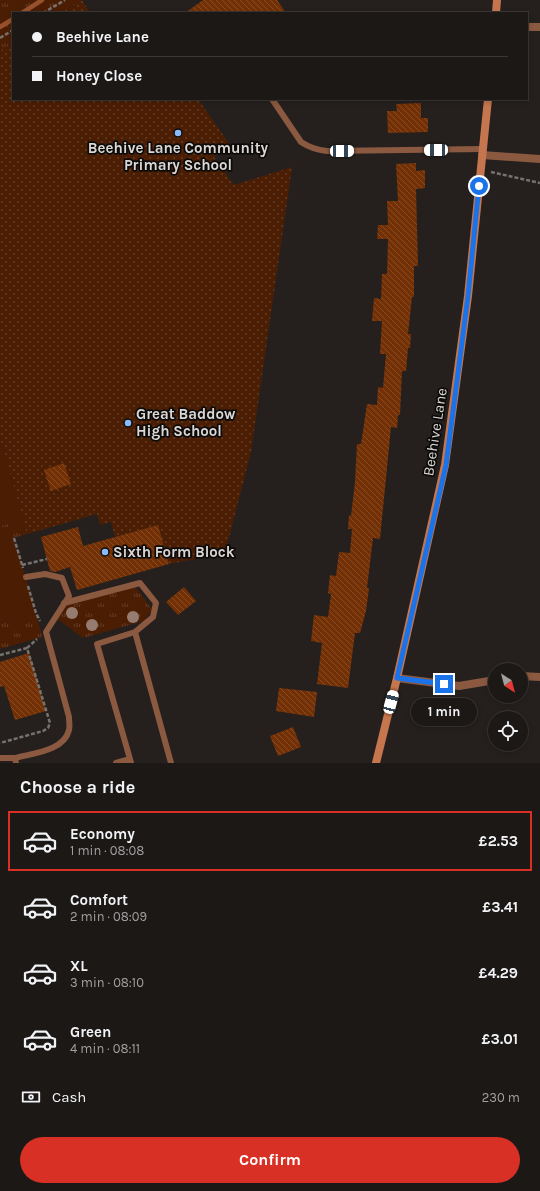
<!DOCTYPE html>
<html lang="en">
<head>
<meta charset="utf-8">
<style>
  body { margin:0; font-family:Karla,sans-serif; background:#292523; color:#f1f3f6; height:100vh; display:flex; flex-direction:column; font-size:15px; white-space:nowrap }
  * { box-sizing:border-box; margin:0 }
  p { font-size:13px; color:#a0a0a1 }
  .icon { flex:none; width:22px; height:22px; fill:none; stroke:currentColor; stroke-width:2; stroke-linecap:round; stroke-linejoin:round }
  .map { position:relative; height:763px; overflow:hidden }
  .side { display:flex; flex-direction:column; background:#1c1816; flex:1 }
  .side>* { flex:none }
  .guide { position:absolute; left:12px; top:12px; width:516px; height:88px; border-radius:0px; box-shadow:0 2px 6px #0003,0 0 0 1px #3a3735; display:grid; align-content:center; height:88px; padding:0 20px; background:#1c1816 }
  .needle { width:26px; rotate:144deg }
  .buttons { position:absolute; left:488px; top:663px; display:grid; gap:8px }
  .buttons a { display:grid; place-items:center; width:40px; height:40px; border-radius:50%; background:#1c1816; box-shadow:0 2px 6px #0003,0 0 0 1px #3a3735; font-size:20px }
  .end { position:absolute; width:18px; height:18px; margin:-9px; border:5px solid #1a73e8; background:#fff; box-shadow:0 0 0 2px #fff }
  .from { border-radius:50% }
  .bubble { position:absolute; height:28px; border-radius:14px; background:#1c1816; box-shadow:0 2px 6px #0003,0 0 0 1px #3a3735; font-size:13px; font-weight:700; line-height:28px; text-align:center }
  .car { position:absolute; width:12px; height:24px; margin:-12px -6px; border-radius:5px; box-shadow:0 0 3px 1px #0007; background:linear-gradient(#fff 24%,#345 0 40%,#fff 0 76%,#345 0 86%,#fff 0) }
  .guide b { display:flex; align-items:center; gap:14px; height:38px; font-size:15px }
  .guide b+b { border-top:1px solid #3a3735 }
  .guide i { width:10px; height:10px; background:#f1f3f6 }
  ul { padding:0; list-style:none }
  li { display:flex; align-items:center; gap:12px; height:60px; margin:0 8px 6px; padding:0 12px; border:2px solid transparent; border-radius:0px }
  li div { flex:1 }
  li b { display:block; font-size:15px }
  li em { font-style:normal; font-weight:700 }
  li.selected { border-color:#d93025 }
  li>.icon { width:36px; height:36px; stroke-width:1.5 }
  h2 { padding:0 20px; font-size:18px; line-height:48px }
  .pay { display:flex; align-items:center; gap:10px; height:44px; padding:0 20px; font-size:15px }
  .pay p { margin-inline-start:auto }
  .action { display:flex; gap:8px; margin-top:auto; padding:8px 20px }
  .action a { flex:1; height:46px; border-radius:24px; background:#d93025; color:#fff; font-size:16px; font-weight:700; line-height:46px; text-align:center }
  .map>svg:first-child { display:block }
  .grass { fill:url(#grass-tufts) }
  .park { fill:url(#park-dots) }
  .garden { fill:#4b1e04 }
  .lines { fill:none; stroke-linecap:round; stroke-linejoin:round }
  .stream { stroke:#96502b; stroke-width:4.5 }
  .building { fill:url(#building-back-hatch) }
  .path { stroke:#767270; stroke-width:2.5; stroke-dasharray:4 2; stroke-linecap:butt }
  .service { stroke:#8a5940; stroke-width:6 }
  .minor { stroke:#8a5940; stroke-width:8 }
  .secondary { stroke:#c5764e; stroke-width:8 }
  .tree { fill:#967c70 }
  .route { stroke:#1a73e8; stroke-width:5 }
  .poi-dot { fill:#8bbafc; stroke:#0d0b0a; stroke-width:1.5 }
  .labels { text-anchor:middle; stroke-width:3.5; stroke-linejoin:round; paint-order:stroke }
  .poi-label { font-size:15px; font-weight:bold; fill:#dad7d5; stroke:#0d0b0a; text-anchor:start }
  .street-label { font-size:15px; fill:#dad7d5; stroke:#0d0b0a }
</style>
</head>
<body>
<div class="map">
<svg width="540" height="763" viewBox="0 0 540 763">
  <defs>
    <pattern id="grass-tufts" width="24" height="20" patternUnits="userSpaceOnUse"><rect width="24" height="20" fill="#4b1e04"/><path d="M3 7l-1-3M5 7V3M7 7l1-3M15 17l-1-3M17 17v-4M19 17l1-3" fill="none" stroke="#643e28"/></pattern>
    <pattern id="park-dots" width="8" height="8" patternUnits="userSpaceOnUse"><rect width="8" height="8" fill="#4b1e04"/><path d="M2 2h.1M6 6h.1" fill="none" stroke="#643e28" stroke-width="1.8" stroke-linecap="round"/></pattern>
    <pattern id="building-back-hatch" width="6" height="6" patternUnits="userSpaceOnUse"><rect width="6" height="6" fill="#733004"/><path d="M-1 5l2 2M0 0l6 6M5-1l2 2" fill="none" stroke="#864d28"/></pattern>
  </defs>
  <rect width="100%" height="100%" fill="#25201e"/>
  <!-- grass -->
  <path class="grass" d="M0,0H82L61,13H13V43L0,51Z
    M23,519L27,534L0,542V526Z
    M134,585L152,609L144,621L83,638L55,617L64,603Z
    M36,613L42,637L0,649V623Z"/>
  <!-- park -->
  <path class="park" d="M82,0L90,13H61Z
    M13,43V99H198L230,145L214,157L234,185L292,167L251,452L225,553L169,564L158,525L115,537L111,522L100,525L97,514L27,534L0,438V51Z"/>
  <!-- garden -->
  <path class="garden" d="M0,438L23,519L0,526Z
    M14,538L36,613L0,623V542Z"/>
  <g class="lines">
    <!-- stream -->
    <path class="stream" d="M22,13L42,0
      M0,27L13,19"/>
  </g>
  <!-- building -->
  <path class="building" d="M203,0H277L286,13H185Z
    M421,103V118H428V132L388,133L387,111H397L396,104Z
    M416,163V171L425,170V188L416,189L418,266H414V297H412L408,334H411L410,348H408L406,371H402L400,415H398L397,428L391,427L380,539L373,538L367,588H369L366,611L360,633H355L348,688L317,684L322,643L311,641L314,615L328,617L331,594L328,593L330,575L336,576L339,552L350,553L352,529H348L349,515L351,516L355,482L357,444H361L367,404L377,405L378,387L383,388L386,354H380L382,321H372L374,298L381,299L382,274H387L388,239H377L378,225H388L387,201H398L396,164Z
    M64,463L71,484L51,491L44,470Z
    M158,525L169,564L77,590L70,567L55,572L50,571L41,537L78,527L83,546Z
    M184,587L196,601L178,615L166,602Z
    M29,653L46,711L15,720L4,686L0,687V662Z
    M279,688L317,692L314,717L276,711Z
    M293,727L301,747L278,756L270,736Z"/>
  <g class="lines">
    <!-- path -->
    <path class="path" d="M43,13L65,0
      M0,38L13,30
      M491,172L540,183
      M14,538L23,568
      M22,565L47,559
      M28,586L36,613L40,621
      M27,648L37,639
      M0,655L27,648L50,723L48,728L43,731L0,743"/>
    <!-- service -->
    <path class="service" d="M272,99L301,142C310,148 317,150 327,151L483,149
      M64,603L140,583L156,603L153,617L135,632
      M0,758H15
      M130,759L97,644L135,632L171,763
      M16,763L15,758C33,753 64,751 69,730C70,726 69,721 69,717L46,632L69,596L62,578L45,574L26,577
      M116,763L130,759L131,763"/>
    <!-- minor -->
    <path class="minor" d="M527,27H540
      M482,155L540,159
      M521,676L540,677
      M397,678L459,686L495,680"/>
    <!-- secondary -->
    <path class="secondary" d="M496,13L497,0
      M376,763L397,678L445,465L468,296L488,99"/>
  </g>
  <!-- trees -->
  <g class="tree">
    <circle cx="72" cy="613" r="6"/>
    <circle cx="133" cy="617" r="6"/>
    <circle cx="92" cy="625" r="6"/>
  </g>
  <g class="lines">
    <!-- route -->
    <path class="route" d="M444,684L397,678L446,465L468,296L479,186"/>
  </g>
  <!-- markers -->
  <g class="poi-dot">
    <circle cx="178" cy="133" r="4"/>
    <circle cx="128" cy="423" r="4"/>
    <circle cx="105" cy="552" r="4"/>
  </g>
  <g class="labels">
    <!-- poi labels -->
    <g class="poi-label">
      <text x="178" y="153" text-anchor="middle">Beehive Lane Community<tspan x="178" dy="17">Primary School</tspan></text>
      <text x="136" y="419">Great Baddow<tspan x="136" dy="17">High School</tspan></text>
      <text x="113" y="557">Sixth Form Block</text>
    </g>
    <!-- street labels -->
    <g class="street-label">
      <text transform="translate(435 432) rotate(-81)" y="5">Beehive Lane</text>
    </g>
  </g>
</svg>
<div class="buttons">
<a><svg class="needle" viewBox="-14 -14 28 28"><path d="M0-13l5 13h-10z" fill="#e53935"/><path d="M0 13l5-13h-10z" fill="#a0a0a1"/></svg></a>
<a><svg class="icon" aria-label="locate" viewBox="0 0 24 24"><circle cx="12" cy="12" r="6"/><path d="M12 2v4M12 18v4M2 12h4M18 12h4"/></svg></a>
</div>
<i class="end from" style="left:479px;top:186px"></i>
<i class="end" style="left:444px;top:684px"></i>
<div class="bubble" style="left:411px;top:698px;width:66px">1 min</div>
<i class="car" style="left:436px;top:150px;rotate:269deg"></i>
<i class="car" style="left:342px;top:151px;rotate:89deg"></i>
<i class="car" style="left:391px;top:702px;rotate:15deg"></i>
<div class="guide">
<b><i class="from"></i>Beehive Lane</b>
<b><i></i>Honey Close</b>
</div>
</div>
<section class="side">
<h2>Choose a ride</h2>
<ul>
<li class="selected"><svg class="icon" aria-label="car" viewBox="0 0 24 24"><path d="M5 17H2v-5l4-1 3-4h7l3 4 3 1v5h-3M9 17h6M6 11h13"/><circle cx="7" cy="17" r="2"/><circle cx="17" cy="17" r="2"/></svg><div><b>Economy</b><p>1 min · 08:08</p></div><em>£2.53</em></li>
<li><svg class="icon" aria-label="car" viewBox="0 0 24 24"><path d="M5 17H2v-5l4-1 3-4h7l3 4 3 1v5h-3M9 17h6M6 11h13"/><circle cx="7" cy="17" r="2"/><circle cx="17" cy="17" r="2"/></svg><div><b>Comfort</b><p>2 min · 08:09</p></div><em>£3.41</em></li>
<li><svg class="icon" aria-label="car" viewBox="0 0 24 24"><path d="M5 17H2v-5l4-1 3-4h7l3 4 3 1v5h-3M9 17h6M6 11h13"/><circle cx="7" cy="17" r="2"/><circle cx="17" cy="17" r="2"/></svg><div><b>XL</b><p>3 min · 08:10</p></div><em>£4.29</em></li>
<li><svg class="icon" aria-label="car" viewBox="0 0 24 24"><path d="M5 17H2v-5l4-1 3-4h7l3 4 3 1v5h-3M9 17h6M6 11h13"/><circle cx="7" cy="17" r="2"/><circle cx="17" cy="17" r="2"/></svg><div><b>Green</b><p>4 min · 08:11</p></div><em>£3.01</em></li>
</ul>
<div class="pay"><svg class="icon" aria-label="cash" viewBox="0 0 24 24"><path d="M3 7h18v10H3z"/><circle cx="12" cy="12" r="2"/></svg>Cash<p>230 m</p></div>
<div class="action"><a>Confirm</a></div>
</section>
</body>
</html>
